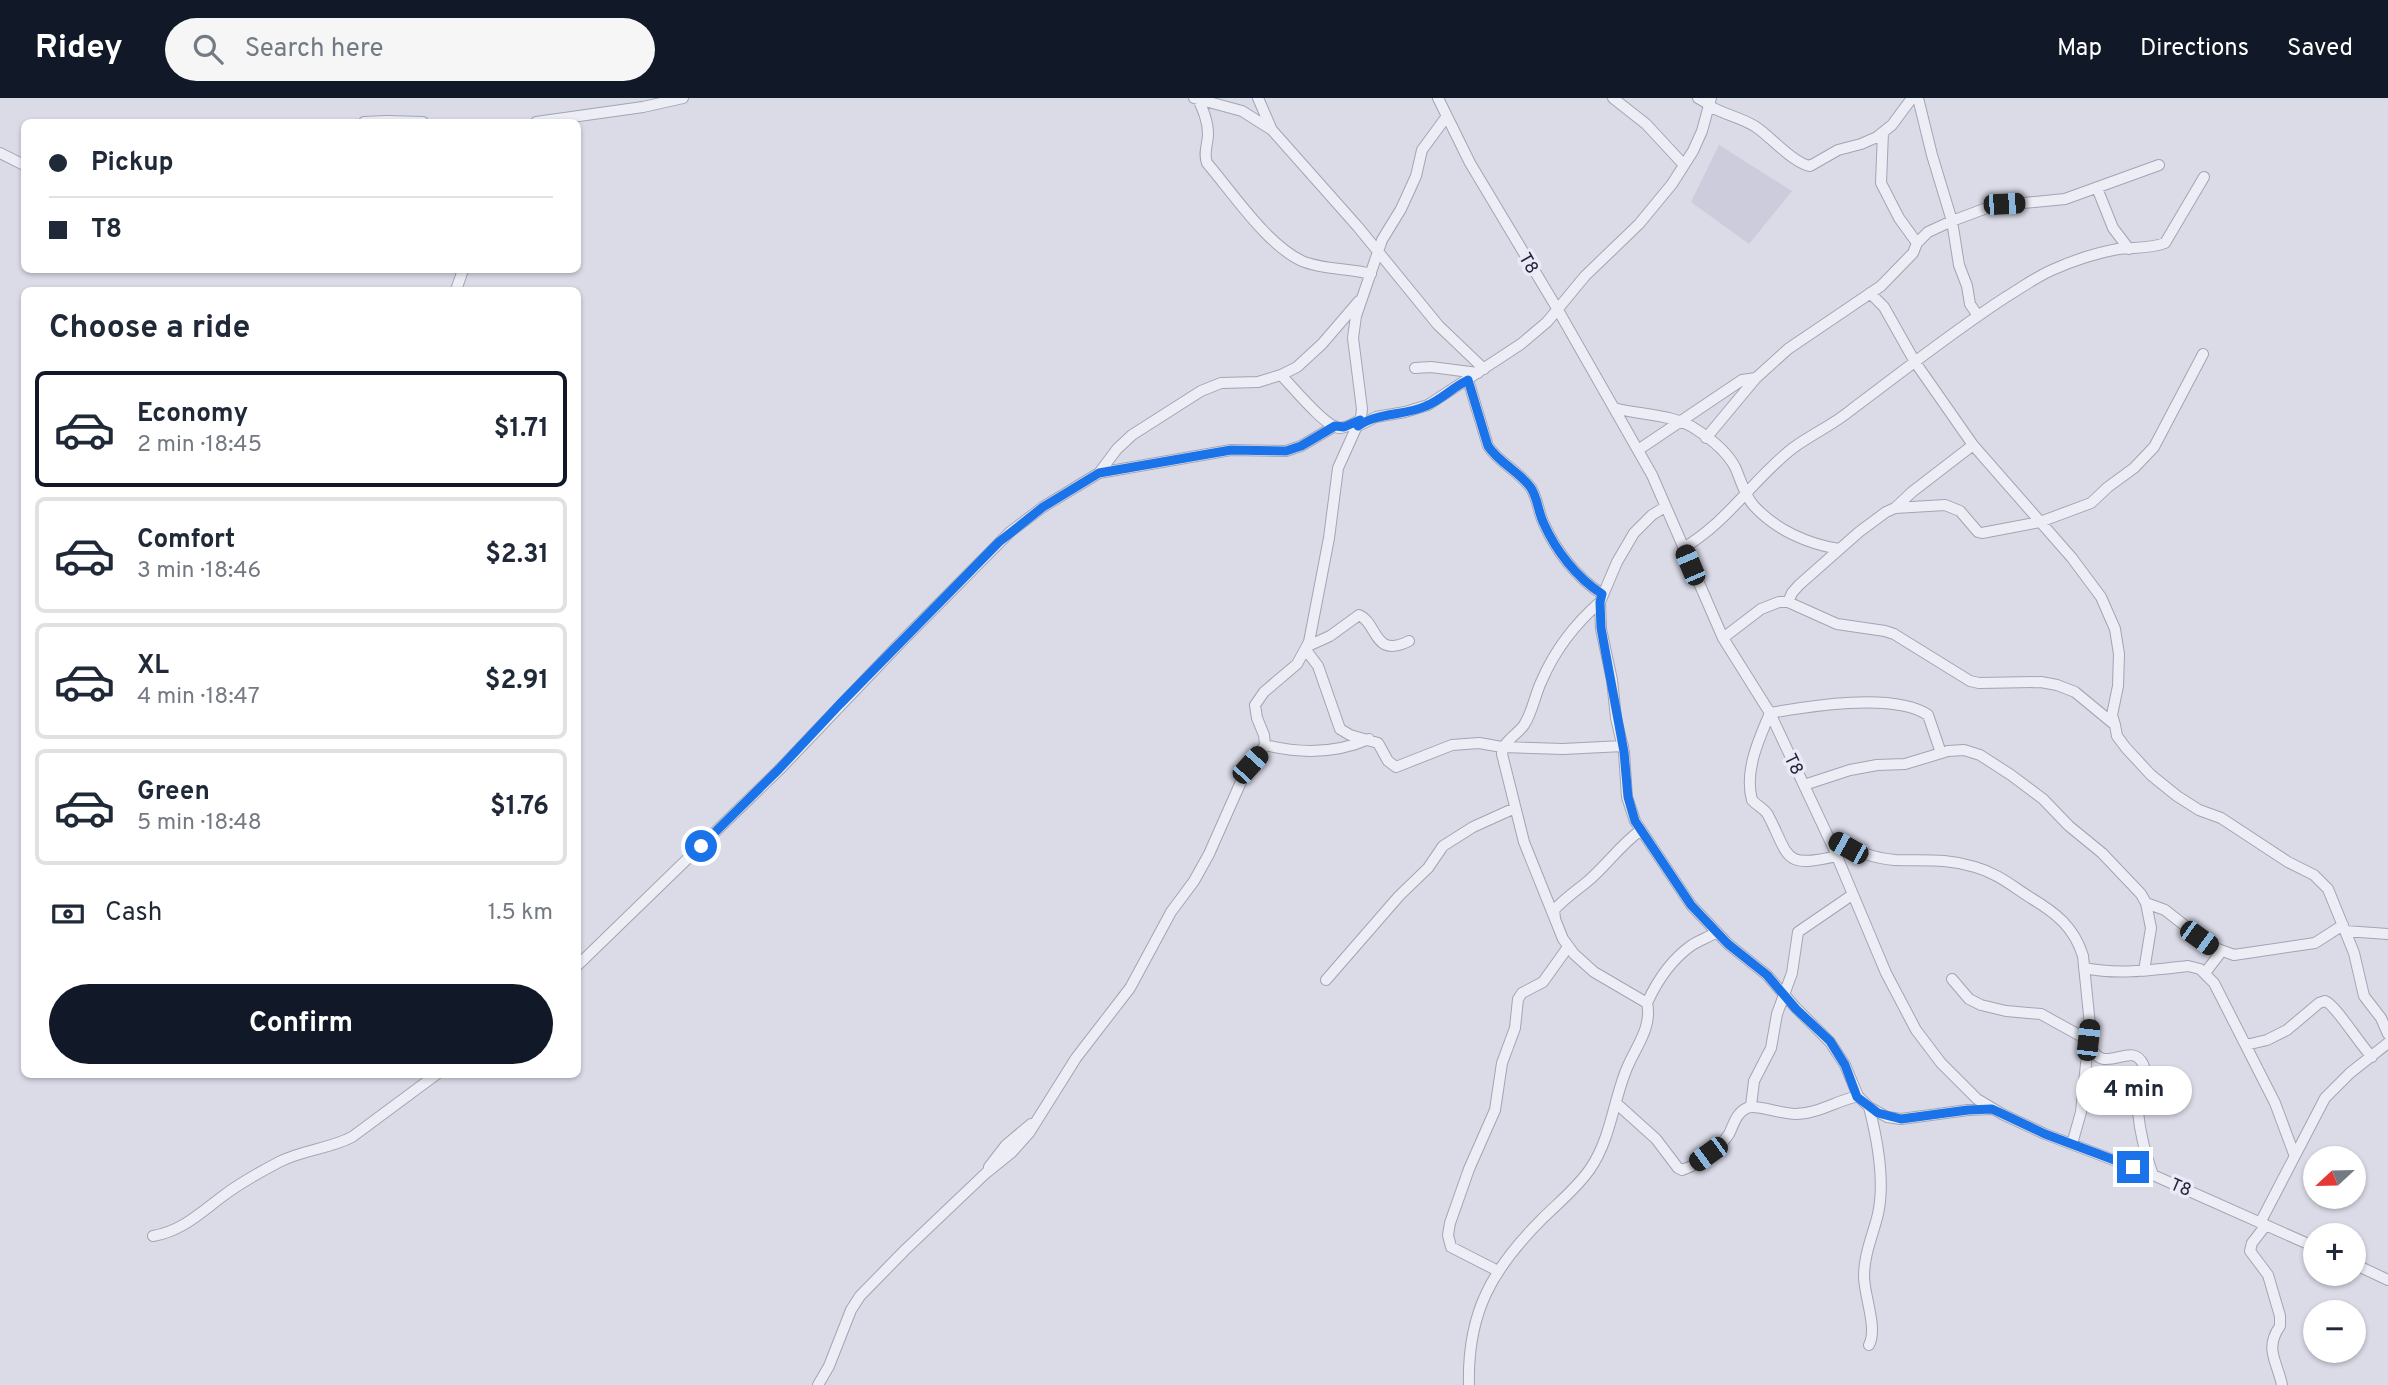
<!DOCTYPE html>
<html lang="en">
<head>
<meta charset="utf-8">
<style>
  body { margin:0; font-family:Overpass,sans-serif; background:#f6f6f7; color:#1f2937; height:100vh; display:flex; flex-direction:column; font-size:26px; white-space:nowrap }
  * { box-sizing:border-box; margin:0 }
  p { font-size:23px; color:#747a83 }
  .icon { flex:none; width:38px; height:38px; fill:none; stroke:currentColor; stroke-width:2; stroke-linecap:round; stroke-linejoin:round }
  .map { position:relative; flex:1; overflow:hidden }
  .side { position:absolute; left:21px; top:189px; width:560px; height:791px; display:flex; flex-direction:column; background:#fff; border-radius:10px; box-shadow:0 2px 5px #0004 }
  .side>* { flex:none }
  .guide { position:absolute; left:21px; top:21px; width:560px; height:154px; border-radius:10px; box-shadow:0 2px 5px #0004; display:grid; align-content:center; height:154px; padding:0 28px; background:#fff }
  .needle { width:46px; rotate:248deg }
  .tools { position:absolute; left:2303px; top:1048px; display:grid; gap:14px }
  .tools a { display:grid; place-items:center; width:63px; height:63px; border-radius:50%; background:#fff; box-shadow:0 2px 5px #0004; font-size:35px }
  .end { position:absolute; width:32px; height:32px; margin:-16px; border:9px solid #1a73e8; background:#fff; box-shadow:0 0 0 4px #fff }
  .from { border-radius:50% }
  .bubble { position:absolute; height:49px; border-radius:24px; background:#fff; box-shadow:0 2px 5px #0004; font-size:23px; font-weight:700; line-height:49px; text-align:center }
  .car { position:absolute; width:21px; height:42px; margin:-21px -10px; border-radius:9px; box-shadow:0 0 5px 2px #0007; background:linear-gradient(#222 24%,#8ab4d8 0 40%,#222 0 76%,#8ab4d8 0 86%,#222 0) }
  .guide b { display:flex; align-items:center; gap:24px; height:66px; font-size:26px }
  .guide b+b { border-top:2px solid #e0e1e3 }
  .guide i { width:18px; height:18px; background:#1f2937 }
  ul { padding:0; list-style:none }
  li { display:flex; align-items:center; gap:21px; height:116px; margin:0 14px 10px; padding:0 14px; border:4px solid #e0e1e3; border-radius:10px }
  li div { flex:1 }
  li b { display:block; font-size:26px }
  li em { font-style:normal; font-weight:700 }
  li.selected { border-color:#111827 }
  li>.icon { width:63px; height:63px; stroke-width:1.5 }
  h2 { padding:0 28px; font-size:32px; line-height:84px }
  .pay { display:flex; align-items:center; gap:18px; height:77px; padding:0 28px; font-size:26px }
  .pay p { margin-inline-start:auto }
  .button { display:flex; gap:14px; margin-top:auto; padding:14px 28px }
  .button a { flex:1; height:80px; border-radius:42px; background:#111827; color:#fff; font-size:28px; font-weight:700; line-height:80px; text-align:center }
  header { display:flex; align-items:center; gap:42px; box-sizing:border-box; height:98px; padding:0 35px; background:#111827; color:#fff }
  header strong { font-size:33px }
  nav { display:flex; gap:38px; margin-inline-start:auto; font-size:24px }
  .search { width:490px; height:63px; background:#f6f6f7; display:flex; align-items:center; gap:18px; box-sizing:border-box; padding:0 24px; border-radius:38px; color:#747a83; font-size:26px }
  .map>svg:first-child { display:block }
  .built { fill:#ccccdc }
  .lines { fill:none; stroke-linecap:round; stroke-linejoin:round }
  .minor-casing { stroke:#a3a4b4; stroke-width:12 }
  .minor { stroke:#ededf5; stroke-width:10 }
  .route { stroke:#1a73e8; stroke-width:9 }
  .labels { text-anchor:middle; stroke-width:7; stroke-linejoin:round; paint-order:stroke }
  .street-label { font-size:18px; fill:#23233e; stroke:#e9eaf5 }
</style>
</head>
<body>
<header>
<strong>Ridey</strong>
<div class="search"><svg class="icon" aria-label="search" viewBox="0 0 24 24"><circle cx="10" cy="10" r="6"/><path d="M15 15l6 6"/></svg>Search here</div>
<nav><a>Map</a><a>Directions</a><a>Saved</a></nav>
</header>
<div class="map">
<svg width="2388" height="1287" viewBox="0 0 2388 1287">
  <rect width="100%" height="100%" fill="#dadbe7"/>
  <!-- built -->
  <path class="built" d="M1719,47L1792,93L1749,146L1691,104Z"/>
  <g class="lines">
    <!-- minor casing -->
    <g class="minor-casing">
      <path id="minor" d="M1194,0L1242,13L1272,32L1358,129L1438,227L1484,271
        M1258,0L1271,30
        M1438,0L1470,65L1558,212L1652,377L1723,540L1770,615L1833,749L1886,875L1916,932L1941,965L1977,1001L2002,1016L2045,1036L2153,1077L2315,1149
        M1613,0L1646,26L1684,67
        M1698,0L1710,7
        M1918,0L1932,57L1952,123L1959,167L1967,188L1970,206L1978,218
        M1198,1C1203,12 1208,23 1208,36C1208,46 1203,55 1207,65C1232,94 1267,147 1302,163C1323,172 1349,170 1371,176
        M1710,8C1724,17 1741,19 1756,29C1771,39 1793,65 1810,68L1838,52L1861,46L1877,39L1892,27L1912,0
        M364,24L386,23L423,24
        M536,24L643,9L683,0
        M1883,34L1881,85L1899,120L1917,145
        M0,55L24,67
        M2097,90L2113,130L2129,151
        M456,192L463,172
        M1870,195L1884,209L1915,264L1973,347L2072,460L2101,499L2115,531L2119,556L2118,588L2112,617L2115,627
        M1415,270L1431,269L1478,275
        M1281,277C1293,289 1324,328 1339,330C1347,330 1354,325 1360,322
        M1468,282L1488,348C1499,365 1519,373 1531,390C1538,401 1538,414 1544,426C1556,453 1577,480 1602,496
        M1614,310C1640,317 1675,316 1697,332C1711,341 1727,354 1735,369C1741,382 1744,397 1754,408C1776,432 1808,446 1839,451
        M1358,328L1376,319L1405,314L1428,307L1521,246L1547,224L1585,178L1639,126L1672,86L1693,53L1702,33L1711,0
        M1706,340L1756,280L1788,251L1881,188L1913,155L1917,145L1928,134L1952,123L1992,108L2065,101L2159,67
        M1638,352L1742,282L1756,280
        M1099,375L1231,352L1286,353L1301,348L1335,328
        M1665,409L1652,417L1634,435L1617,464L1600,504L1601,531L1612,582L1616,620L1624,654L1627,699L1635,723L1691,807L1728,846L1767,877L1796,910L1830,944L1845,967L1858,998L1869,1009L1887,1019L1901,1021L1968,1012L1992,1011
        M1895,410L1912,394L1973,347
        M1683,450C1727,425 1754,380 1793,350C1812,336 1833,327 1851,312C1902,274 1952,234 2006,199C2021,190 2036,179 2052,172C2072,163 2096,155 2118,151C2134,149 2149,151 2165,145L2204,79
        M1788,504L1792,495L1799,487L1859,434L1886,414L1895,410L1945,407L1960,413L1978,434L1982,435L2040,424L2091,405L2108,389L2134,370L2154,349L2203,256
        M1723,540L1761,511L1779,504H1788L1837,526L1885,533L1894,536L1970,583L1979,585L2041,584L2057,587L2075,594L2115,627L2117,638L2126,650L2151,677L2177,698L2199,712L2221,720L2288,764L2314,777L2328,791L2354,855L2364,898L2381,920L2388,936
        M1308,548L1330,538L1359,517C1378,525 1373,561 1409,543
        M1306,552L1318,568L1340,631L1350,637L1378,645L1388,663L1396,669L1452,647L1479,645L1502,649L1563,651L1623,648
        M1265,647C1301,656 1335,656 1369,641
        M1804,687L1850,672L1877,667L1905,666L1948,653L1964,652L1980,657L2011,677L2043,701L2069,728L2102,755L2141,796L2146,805L2151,830L2144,873
        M1829,740C1849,751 1871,760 1895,762C1924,763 1945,760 1975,769C1997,775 2012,788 2031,800C2056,815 2074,829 2083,858L2090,927L2081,1014L2072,1046
        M1837,758C1782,771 1790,759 1768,717C1764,710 1757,708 1752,702C1744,673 1759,641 1770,615C1809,608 1894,594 1928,617L1941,655
        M2146,805L2165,812L2212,849L2234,857L2315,845L2343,827
        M1555,820L1554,812C1565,800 1576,793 1588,783C1607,767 1620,747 1641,732
        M2345,833L2388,836
        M578,867L779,672L903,542L1010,434L1043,409L1099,375L1117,351L1132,337L1201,293L1221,285L1258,284L1281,277L1297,269L1322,246L1359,203
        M2084,870C2119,877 2153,872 2188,868L2200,871L2214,885L2275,1005L2294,1056
        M2205,875L2221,854
        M1952,881L1969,901L1981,907L2006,913L2041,916L2088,942C2101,984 2130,940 2143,966C2150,980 2137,998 2138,1014C2140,1035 2146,1058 2153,1077
        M1326,882L1399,798L1428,770L1443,748L1473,729L1515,710
        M1647,905C1657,883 1672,861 1692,847C1700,842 1709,839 1717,834
        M2246,947L2267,942L2287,932L2319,905L2325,903C2335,906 2360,947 2372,959
        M1616,1005L1656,1041L1678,1070L1682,1072C1698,1067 1720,1050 1729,1036C1734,1026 1736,1015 1747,1010C1755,1006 1782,1016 1795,1016C1817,1016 1836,1003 1858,998
        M1751,1008L1754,983L1771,950L1777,916L1792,875L1798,834L1852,797
        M1869,1009C1877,1040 1885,1084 1878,1116C1873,1137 1864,1156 1864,1178C1864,1198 1878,1230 1869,1247
        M989,1069L1006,1047L1031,1026
        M2260,1125L2325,1000L2350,975L2388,945
        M2266,1127L2252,1145L2250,1153L2268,1177L2280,1218V1228C2264,1251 2277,1263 2282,1287
        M153,1138C182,1133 200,1115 223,1098C240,1085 260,1074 279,1064C302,1052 329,1051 352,1039L437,976
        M2354,1166L2388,1182
        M1498,1173L1451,1149L1448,1137L1450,1125L1469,1071L1495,1012L1502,965L1515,930L1518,901L1522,895L1543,884L1568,849
        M818,1287L829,1268L851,1212L860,1198L905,1152L986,1075L1012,1054L1029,1035L1076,960L1130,890L1171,814L1194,783L1209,756L1244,677L1265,647L1264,637L1257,620L1255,607L1264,594L1297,566L1309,544L1329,440L1338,370L1361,319L1362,311L1353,240L1356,218L1382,142L1401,111L1416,78L1422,52L1447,18
        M1469,1287C1467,1215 1492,1171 1542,1121C1558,1105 1577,1090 1590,1071C1610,1042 1613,1006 1625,975C1633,952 1653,931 1647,905L1594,874L1574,856L1563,841L1524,744L1502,656C1503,643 1517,637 1524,627C1533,613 1535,596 1542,582C1555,552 1575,526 1600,504"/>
    </g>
    <!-- minor -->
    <use href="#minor" class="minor"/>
  </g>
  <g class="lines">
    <!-- route -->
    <path class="route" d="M701,748L779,671L840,606L999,444L1043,409L1099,375L1231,352L1286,353L1301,348L1335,328L1344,329L1360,322L1358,328C1378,314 1404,318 1426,308C1441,302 1453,289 1468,282L1488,348C1499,365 1519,373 1531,390C1538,401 1538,414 1544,426C1556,453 1577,480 1602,496L1600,504L1601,530L1624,654L1628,699L1635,723L1691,807L1728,846L1767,877L1796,911L1830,943L1845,967L1857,999L1878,1015L1901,1021L1968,1012L1992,1011L2045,1036L2133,1069"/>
  </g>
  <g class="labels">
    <!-- street labels -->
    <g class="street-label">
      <text transform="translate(1529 165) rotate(60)" y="6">T8</text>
      <text transform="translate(1794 666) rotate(64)" y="6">T8</text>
      <text transform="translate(2181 1089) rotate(23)" y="6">T8</text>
    </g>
  </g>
</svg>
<div class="tools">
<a><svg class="needle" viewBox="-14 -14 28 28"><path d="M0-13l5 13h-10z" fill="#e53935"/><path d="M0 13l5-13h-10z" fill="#747a83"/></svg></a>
<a>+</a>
<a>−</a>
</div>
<i class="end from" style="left:701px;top:748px"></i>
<i class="end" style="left:2133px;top:1069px"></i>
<div class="bubble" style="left:2076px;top:968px;width:116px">4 min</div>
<i class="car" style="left:2004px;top:106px;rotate:87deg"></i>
<i class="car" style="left:1690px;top:467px;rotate:337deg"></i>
<i class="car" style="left:1250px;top:667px;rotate:42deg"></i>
<i class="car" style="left:1848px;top:750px;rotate:299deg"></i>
<i class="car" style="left:2199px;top:840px;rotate:126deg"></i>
<i class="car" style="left:2088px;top:942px;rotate:6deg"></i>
<i class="car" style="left:1708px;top:1056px;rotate:234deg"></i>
<div class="guide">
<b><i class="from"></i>Pickup</b>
<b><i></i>T8</b>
</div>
<section class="side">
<h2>Choose a ride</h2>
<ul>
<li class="selected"><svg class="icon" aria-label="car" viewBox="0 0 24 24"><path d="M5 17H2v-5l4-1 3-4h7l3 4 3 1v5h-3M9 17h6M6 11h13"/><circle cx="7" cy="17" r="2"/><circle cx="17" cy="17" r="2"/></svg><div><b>Economy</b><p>2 min · 18:45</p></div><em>$1.71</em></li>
<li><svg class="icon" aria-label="car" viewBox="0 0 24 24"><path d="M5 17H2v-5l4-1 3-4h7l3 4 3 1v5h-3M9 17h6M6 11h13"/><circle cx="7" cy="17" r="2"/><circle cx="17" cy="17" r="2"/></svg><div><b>Comfort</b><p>3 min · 18:46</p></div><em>$2.31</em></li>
<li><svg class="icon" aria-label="car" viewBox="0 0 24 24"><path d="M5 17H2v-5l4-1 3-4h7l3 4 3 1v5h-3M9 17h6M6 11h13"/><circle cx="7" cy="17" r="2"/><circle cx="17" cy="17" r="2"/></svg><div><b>XL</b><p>4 min · 18:47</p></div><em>$2.91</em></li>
<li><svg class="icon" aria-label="car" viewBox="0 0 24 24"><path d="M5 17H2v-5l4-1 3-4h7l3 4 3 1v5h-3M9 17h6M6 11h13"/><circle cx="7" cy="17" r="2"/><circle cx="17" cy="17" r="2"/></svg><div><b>Green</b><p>5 min · 18:48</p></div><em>$1.76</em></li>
</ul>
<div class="pay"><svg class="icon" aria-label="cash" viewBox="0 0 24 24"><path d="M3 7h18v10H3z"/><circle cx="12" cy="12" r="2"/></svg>Cash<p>1.5 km</p></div>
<div class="button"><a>Confirm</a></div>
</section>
</div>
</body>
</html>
